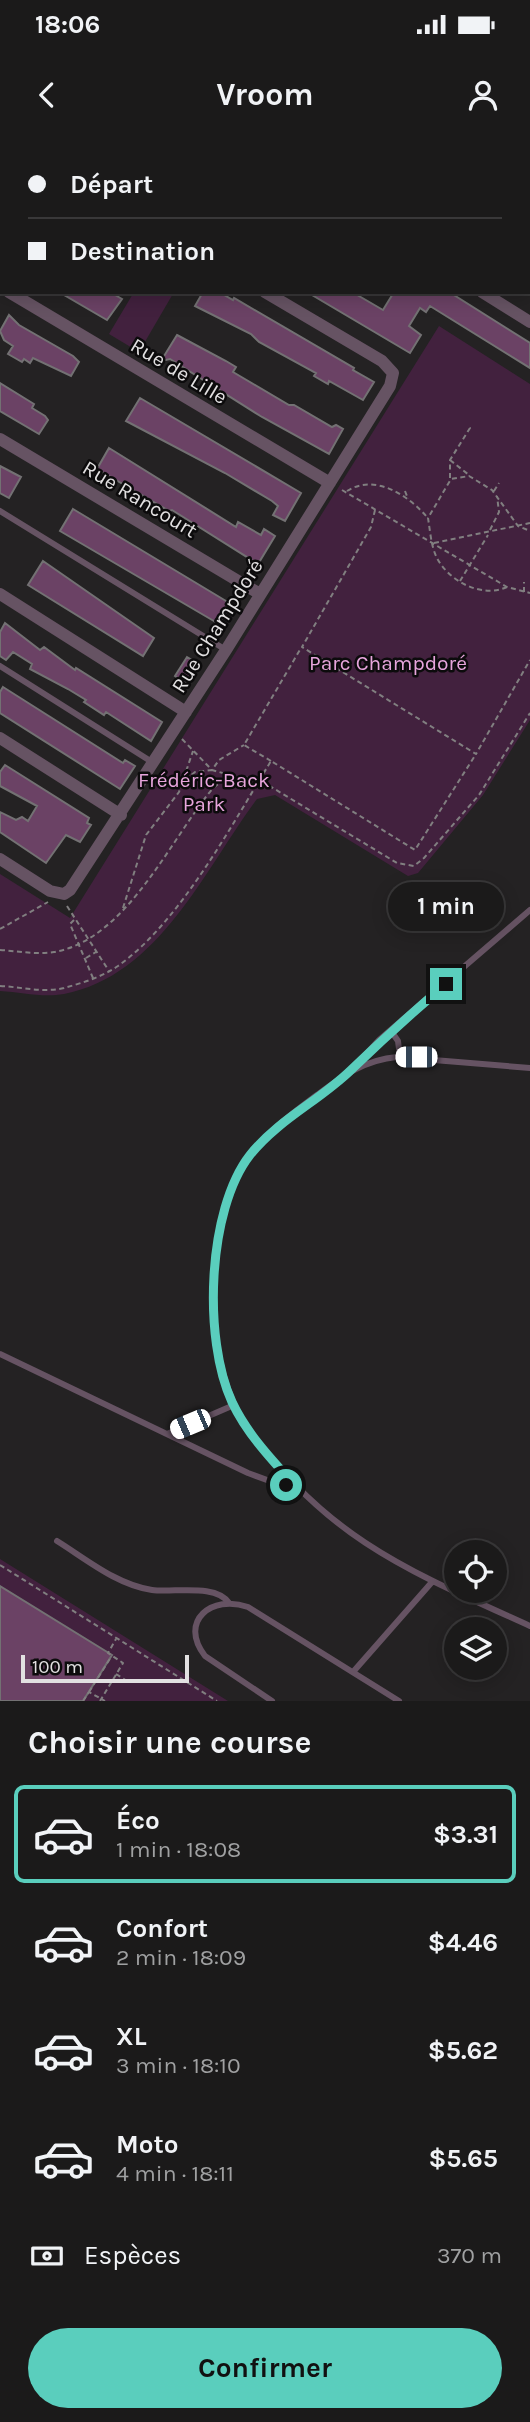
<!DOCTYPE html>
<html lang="fr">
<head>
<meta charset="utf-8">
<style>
  body { margin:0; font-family:Karla,sans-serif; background:#282727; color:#f1f3f6; height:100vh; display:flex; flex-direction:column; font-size:26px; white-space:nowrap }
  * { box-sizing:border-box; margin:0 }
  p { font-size:23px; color:#a0a1a2 }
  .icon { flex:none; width:38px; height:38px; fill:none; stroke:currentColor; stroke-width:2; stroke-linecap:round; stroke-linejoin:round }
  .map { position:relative; height:1561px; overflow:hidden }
  .sheet { display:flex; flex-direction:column; background:#1b1a1a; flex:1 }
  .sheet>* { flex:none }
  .banner { position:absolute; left:0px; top:0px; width:530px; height:154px; box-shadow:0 4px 18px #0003,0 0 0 2px #393839; display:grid; align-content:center; height:154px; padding:0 28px; background:#1b1a1a }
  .tools { position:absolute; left:444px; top:1400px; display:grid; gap:14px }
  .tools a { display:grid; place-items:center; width:63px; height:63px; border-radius:50%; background:#1b1a1a; box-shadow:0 4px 18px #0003,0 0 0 2px #393839; font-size:35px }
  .scale { position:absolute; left:21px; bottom:18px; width:168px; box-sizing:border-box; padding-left:7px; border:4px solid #e2e0e1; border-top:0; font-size:19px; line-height:24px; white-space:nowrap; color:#e2e0e1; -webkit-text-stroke:5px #0c0b0c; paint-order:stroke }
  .end { position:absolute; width:32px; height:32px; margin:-16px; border:9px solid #5acebd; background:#111; box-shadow:0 0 0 4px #111 }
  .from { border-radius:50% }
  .bubble { position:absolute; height:49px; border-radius:24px; background:#1b1a1a; box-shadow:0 4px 18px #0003,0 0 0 2px #393839; font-size:23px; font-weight:700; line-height:49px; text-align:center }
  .car { position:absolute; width:21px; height:42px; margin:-21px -10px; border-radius:9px; box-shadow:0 0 5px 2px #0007; background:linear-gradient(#fff 24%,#345 0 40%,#fff 0 76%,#345 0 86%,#fff 0) }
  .banner b { display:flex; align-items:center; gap:24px; height:66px; font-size:26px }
  .banner b+b { border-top:2px solid #393839 }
  .banner i { width:18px; height:18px; background:#f1f3f6 }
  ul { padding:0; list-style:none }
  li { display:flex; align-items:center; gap:21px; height:98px; margin:0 14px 10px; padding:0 14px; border:4px solid transparent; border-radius:10px }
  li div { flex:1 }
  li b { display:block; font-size:26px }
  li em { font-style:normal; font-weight:700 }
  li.on { border-color:#5acebd }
  li>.icon { width:63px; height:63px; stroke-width:1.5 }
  h2 { padding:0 28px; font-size:32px; line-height:84px }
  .pay { display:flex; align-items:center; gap:18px; height:77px; padding:0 28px; font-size:26px }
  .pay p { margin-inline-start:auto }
  .button { display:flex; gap:14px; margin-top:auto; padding:14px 28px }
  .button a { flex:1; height:80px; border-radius:42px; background:#5acebd; color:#111; font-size:28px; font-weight:700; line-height:80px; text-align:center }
  .status { display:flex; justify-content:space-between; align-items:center; height:49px; padding:0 35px; background:#1b1a1a; direction:ltr }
  .status svg { height:19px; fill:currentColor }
  header { display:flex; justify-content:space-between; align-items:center; height:91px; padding:0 28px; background:#1b1a1a; font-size:32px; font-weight:700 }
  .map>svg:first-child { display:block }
  .green { fill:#42213e }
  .building { fill:#6b4265; stroke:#737173; stroke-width:2 }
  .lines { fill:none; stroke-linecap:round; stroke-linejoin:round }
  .path { stroke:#817f80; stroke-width:2; stroke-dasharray:5 3.5; stroke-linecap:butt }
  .lane { stroke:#665363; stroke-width:6 }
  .street { stroke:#665363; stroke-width:12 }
  .route { stroke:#5acebd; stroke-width:9 }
  .labels { text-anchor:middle; stroke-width:5; stroke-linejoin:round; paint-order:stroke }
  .street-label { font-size:21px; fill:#e2e0e1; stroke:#0c0b0c }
  .park-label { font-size:21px; fill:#e7a5dc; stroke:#0c0b0c }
</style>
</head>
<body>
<div class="status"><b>18:06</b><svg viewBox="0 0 49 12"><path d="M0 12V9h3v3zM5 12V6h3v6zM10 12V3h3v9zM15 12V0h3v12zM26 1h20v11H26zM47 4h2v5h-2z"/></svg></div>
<header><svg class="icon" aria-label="back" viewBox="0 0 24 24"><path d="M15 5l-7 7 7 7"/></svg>Vroom<svg class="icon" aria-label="person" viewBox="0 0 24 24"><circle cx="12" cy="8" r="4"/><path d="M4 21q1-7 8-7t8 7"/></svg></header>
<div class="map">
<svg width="530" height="1561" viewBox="0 0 530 1561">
  <rect width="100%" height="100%" fill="#242223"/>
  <!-- green -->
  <path class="green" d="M134,152H174L139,212L109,194Z
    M439,186L530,244V580L483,655L418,733L408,736L275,655L257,659C205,729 159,836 64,854C42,858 22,852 0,851V734L70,778Z
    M0,1419L228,1561H0Z"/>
  <!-- building -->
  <path class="building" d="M59,152H110L122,159L107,180Z
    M203,152H219L233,160L234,158L354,228L353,230L374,242L363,260L329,241L328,244L314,236L316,233L259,202L251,194L195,166Z
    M307,152H352L383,170L394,152H449L530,203V228L430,166L426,172L420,168L409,186L421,195L410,213Z
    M9,175L19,185L73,216L79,222L71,236L33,218L30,223L24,219L22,222L8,214L13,206L4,200L0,191Z
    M177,195L226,221L236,227L233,232L289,265H294L332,287L336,285L343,289L329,314L262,277L170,219L161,221Z
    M0,243L34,264L32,268L45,276L48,280L39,294L0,271Z
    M140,258L301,353L285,381L273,375L278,366L272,361L225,333L126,281Z
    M109,308L236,387L238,382L261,395L264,389L275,396L258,424L172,370L169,371L97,329Z
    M0,326L21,337L9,358L0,353Z
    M73,369L231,464L219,484L60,391Z
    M43,421L154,498L143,516L28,445Z
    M5,483L40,510L44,507L75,530L76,528L162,582L151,601L106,572L104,575L84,562L86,560L68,549L30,529L32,524L13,512L6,520L0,516V492Z
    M187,517L199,524L185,543L175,536Z
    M3,547L123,623L125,620L135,626L120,649L0,573V552Z
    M5,625L89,678L87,683L91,685L80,702L66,695L46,723L0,692V672L16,680L22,677L28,681L37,666L0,646V632Z
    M0,1446L112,1515L83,1561H0Z"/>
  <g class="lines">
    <!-- path -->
    <path class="path" d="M450,320L469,335
      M450,338V320L470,288L468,286
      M342,350L507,447L530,453
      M347,351C375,333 409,356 427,377
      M405,351L408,359
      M494,351L499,343
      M375,370L371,387L302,507L476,614L530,520
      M490,390L499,372L497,356
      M434,403L530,383
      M460,441L488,395
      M507,447C481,459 447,440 436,416C431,405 430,390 428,378L451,339L469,336L492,350L518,386L530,391
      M524,452V442
      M182,599L212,630L233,636
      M271,621L244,605L301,508
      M185,640L195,632L212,630L219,620L244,605
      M67,766L109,831
      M123,768L146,695L179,652L193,611
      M74,780L70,784L93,838
      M0,789L48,762
      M0,810C18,811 36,815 54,812C126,800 170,700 213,648C232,632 246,635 268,645L397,723L414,726L424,718L479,655L530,573
      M86,818L96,812
      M0,846C22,847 42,853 64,848C82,843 102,837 118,826C180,782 231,686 271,621L415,710L476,614
      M0,1425L217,1561
      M116,1534L127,1541
      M89,1552L111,1517
      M83,1561L89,1552L105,1561
      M100,1561L123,1523L108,1513L116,1499"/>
    <!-- lane -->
    <path class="lane" d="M0,371L226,510
      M0,526L152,622
      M391,891L398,901L400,917
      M354,927L379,900L530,770
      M530,928L397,917C364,920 343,936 317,955C293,973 265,993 247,1019C203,1086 201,1223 248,1288C327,1399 411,1432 530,1486
      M0,1214L248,1333L278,1344L292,1342
      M167,1294L234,1265
      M57,1401C86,1419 117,1445 152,1450C173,1453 216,1443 229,1463
      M353,1532L432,1442
      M272,1561L205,1516C178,1481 212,1454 248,1467L399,1561"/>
    <!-- street -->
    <path class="street" d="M9,0L12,2
      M293,0L296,2
      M440,0L443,2
      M350,2L351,0
      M528,55L530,56
      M0,147L2,148
      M9,152L330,343
      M482,152L530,182
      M0,299L260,454
      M0,454L186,572
      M0,598L121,675
      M0,719L50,751L64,754L70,750L226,510L390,246L393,233L382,221L265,152"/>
  </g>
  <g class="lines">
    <!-- route -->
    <path class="route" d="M286,1345L292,1342C270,1318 246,1292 232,1262C203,1200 207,1070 250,1015C279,979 319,961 351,930C382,900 413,872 446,844"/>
  </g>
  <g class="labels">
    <!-- street labels -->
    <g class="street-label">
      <text transform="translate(179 231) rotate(31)" y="7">Rue de Lille</text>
      <text transform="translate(140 359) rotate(31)" y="7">Rue Rancourt</text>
      <text transform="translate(217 486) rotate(-58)" y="7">Rue Champdoré</text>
    </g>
    <!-- park labels -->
    <g class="park-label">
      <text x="388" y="530">Parc Champdoré</text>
      <text x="204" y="647">Frédéric-Back<tspan x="204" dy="24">Park</tspan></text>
    </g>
  </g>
</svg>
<div class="tools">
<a><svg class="icon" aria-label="locate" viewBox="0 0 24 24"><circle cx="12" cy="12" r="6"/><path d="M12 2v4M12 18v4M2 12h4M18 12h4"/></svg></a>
<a><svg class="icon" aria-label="layers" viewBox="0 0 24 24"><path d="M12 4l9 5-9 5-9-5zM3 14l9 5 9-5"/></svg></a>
</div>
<div class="scale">100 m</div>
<i class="end from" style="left:286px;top:1345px"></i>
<i class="end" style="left:446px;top:844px"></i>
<div class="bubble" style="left:388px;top:742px;width:116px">1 min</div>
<i class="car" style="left:416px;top:917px;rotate:270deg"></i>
<i class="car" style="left:190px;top:1284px;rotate:247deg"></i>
<div class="banner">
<b><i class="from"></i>Départ</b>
<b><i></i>Destination</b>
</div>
</div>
<section class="sheet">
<h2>Choisir une course</h2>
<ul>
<li class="on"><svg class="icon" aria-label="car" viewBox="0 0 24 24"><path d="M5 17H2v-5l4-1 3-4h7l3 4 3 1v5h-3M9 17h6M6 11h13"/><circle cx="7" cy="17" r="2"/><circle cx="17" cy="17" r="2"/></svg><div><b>Éco</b><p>1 min · 18:08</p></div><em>$3.31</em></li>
<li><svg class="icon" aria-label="car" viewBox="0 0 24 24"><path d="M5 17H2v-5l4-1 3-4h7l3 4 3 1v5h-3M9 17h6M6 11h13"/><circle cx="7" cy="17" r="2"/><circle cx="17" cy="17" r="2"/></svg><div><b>Confort</b><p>2 min · 18:09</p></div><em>$4.46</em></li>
<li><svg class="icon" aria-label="car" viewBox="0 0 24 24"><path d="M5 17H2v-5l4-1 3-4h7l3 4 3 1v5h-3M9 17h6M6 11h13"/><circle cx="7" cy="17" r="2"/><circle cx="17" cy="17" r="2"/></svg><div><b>XL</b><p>3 min · 18:10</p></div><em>$5.62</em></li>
<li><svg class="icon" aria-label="car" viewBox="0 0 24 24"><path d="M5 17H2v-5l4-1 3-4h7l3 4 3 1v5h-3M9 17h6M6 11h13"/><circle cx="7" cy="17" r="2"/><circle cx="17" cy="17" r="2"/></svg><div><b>Moto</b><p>4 min · 18:11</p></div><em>$5.65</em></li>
</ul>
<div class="pay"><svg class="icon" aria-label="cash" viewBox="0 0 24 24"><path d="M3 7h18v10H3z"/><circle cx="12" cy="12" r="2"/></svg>Espèces<p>370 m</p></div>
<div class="button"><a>Confirmer</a></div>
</section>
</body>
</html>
